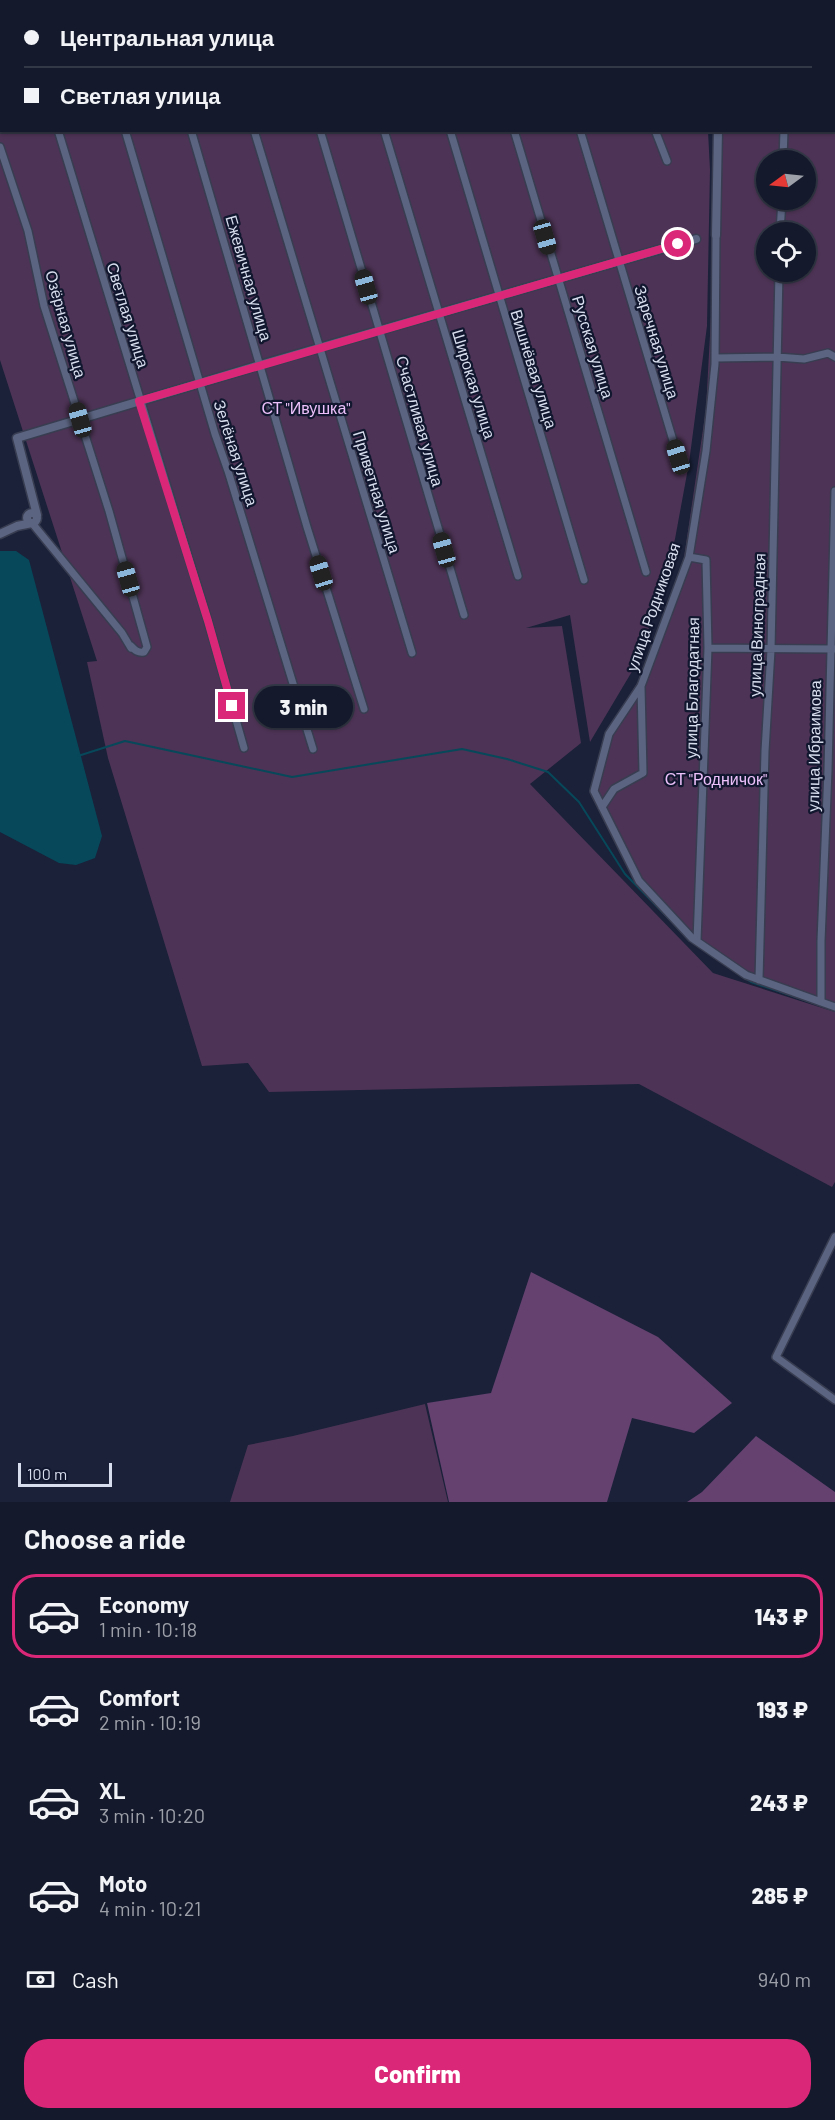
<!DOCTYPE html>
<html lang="en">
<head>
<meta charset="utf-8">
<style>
  body { margin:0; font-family:Barlow,sans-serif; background:#212637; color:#f1f3f6; height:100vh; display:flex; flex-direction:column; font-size:22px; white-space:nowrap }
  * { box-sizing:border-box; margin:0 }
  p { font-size:20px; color:#9da0a9 }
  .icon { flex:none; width:33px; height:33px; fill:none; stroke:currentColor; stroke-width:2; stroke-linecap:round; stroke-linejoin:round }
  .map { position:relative; height:1502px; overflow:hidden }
  .panel { display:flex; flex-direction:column; background:#14192b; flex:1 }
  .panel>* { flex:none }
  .top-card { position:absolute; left:0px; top:0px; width:836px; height:132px; box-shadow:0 2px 4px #0004,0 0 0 2px #333847; display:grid; align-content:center; height:132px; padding:0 24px; background:#14192b }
  .needle { width:39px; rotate:255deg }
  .controls { position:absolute; left:756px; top:150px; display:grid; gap:12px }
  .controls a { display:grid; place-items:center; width:60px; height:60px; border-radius:50%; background:#14192b; box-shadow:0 2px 4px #0004,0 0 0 2px #333847; font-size:30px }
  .scale { position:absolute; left:18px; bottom:15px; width:94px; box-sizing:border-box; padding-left:6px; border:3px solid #d8deee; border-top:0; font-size:16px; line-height:21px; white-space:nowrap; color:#d8deee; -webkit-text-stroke:4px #11172e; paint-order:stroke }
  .end { position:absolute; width:27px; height:27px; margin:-14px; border:8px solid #db2777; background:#fff; box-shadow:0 0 0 3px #fff }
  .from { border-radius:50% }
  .bubble { position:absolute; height:42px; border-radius:21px; background:#14192b; box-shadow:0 2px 4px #0004,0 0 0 2px #333847; font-size:20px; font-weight:800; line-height:42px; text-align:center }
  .car { position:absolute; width:18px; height:36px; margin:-18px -9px; border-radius:8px; box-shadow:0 0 4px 2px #0007; background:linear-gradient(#222 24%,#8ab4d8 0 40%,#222 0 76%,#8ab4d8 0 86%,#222 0) }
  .top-card b { display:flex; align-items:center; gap:21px; height:57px; font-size:22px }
  .top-card b+b { border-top:2px solid #333847 }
  .top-card i { width:15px; height:15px; background:#f1f3f6 }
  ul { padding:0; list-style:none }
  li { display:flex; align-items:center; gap:18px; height:84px; margin:0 12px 9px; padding:0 12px; border:3px solid transparent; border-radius:24px }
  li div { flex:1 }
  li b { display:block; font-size:22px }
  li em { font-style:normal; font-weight:800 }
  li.active { border-color:#db2777 }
  li>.icon { width:54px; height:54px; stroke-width:1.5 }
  h2 { padding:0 24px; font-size:27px; line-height:72px }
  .pay { display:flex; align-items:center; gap:15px; height:66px; padding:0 24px; font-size:22px }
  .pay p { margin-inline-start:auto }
  .button { display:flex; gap:12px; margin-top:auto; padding:12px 24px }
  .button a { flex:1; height:69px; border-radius:24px; background:#db2777; color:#fff; font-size:24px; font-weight:800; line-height:69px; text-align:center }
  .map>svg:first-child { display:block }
  .green { fill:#4d3355; fill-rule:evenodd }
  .forest { fill:#64416f }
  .water { fill:#07485a }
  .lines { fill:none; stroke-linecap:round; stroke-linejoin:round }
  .stream { stroke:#07485a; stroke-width:2 }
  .minor-casing { stroke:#383d51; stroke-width:10 }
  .tertiary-casing { stroke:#383d51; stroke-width:11 }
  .minor { stroke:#5b6480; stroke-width:7 }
  .tertiary { stroke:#5b6480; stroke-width:8 }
  .route { stroke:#db2777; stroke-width:8 }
  .labels { text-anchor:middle; stroke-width:4.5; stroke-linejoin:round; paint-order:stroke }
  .street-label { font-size:16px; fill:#d8deee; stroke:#11172e }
  .park-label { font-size:16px; fill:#ecc0fa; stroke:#11172e }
</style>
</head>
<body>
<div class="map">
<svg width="835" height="1502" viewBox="0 0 835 1502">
  <rect width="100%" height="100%" fill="#1a2139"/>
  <!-- green -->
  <path class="green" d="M834,64H835V1003L752,975L688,931L640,885L591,796L607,731L641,677L684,558L706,409L721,131L834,130ZM766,160H806V200H766ZM766,232H806V272H766Z
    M1,70L2,130L708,131L710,170L707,326L689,463L675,539L640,658L590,742L570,615L526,628L562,626L581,743L530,784L713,973L835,1012V1182L832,1187L639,1084L269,1092L248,1063L202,1066L108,758L87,662L97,661L0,360V71Z
    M425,1404L448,1502H230L248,1445L293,1436Z"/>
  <!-- forest -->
  <path class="forest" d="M0,0H330L2,2V48H0Z
    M531,1272L658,1337L732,1403L694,1433L632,1418L607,1502H449L427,1403L491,1393Z
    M756,1436L835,1492V1502H687L702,1492Z"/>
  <!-- water -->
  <path class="water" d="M0,551H16L29,560L102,836L95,858L76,865L59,863L0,832Z"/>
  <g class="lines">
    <!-- stream -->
    <path class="stream" d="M78,756L125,741L292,777L462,749L507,759L548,772L579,802L625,874L688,938
      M744,977L751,982L823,1006"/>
    <!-- minor casing -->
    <g class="minor-casing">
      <path id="minor" d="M344,2H397
        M58,130L208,621L244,748
        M125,130L215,434L228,471L313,749
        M191,130L307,527L364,709
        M254,130L412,653
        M320,130L464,615
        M384,130L518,576
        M450,130L584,580
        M514,130L646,572
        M580,130L678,457
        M655,130L667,161
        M0,147L28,231L44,306L109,511L147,647L144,652C137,653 135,650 131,646
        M783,160L784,130
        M780,232L782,200
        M716,235L715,364L706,451L689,557L641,686L609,734L594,791L639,881L692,938L746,975L835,1007
        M715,358L777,357L804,359L828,353L835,357
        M32,523L122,633L131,648
        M689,557L706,560L708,648L697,941
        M708,648L835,649
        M602,807L614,789L643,773L641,686
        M759,980L765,751L771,650L779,272
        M821,1002V941L828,770L835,491
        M835,1237L776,1357L835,1400"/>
    </g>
    <!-- tertiary casing -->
    <g class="tertiary-casing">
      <path id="tertiary" d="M834,60H835
        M716,235L718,130
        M27 518a5 5 0 1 1 10 0a5 5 0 1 1-10 0Z
        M37,515L17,438L260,365L696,239
        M0,534L17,526L32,523"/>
    </g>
    <!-- minor -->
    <use href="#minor" class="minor"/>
    <!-- tertiary -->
    <use href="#tertiary" class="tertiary"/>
  </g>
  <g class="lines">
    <!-- route -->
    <path class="route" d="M232,706L208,621L139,401L678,244"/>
  </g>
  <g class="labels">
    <!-- street labels -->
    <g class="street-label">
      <text transform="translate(249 278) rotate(74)" y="6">Ежевичная улица</text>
      <text transform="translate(128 315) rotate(73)" y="6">Светлая улица</text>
      <text transform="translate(66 324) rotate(74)" y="6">Озёрная улица</text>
      <text transform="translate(657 342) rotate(73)" y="6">Заречная улица</text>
      <text transform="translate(593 347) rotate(73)" y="6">Русская улица</text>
      <text transform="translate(534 369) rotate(73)" y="6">Вишнёвая улица</text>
      <text transform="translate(474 384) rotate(73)" y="6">Широкая улица</text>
      <text transform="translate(420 421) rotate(74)" y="6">Счастливая улица</text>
      <text transform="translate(236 453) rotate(72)" y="6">Зелёная улица</text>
      <text transform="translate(377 492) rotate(73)" y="6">Приветная улица</text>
      <text transform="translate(653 607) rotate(-71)" y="6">улица Родниковая</text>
      <text transform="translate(757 625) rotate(-88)" y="6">улица Виноградная</text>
      <text transform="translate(692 688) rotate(-89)" y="6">улица Благодатная</text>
      <text transform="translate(814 746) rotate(-89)" y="6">улица Ибраимова</text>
    </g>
    <!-- park labels -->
    <g class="park-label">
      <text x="306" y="414">СТ "Ивушка"</text>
      <text x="716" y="785">СТ "Родничок"</text>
    </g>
  </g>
</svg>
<div class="controls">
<a><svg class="needle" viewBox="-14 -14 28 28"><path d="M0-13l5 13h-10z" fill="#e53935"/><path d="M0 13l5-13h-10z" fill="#9da0a9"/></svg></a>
<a><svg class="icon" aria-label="locate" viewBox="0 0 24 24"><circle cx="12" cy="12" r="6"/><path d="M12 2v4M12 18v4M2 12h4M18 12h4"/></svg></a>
</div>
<div class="scale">100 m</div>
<i class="end from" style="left:678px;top:244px"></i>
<i class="end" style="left:232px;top:706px"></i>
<div class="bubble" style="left:254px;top:686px;width:99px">3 min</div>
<i class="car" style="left:545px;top:237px;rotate:164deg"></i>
<i class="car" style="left:366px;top:287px;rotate:344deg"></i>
<i class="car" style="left:80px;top:420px;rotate:344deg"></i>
<i class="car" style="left:678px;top:457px;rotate:343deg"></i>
<i class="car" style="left:444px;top:550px;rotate:344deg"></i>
<i class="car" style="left:321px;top:573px;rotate:343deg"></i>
<i class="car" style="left:128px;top:579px;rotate:344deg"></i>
<div class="top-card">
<b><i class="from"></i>Центральная улица</b>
<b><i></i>Светлая улица</b>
</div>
</div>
<section class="panel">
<h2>Choose a ride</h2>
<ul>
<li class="active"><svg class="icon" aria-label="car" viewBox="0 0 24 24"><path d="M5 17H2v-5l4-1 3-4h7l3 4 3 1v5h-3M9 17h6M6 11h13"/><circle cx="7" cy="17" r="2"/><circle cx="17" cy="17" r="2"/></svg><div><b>Economy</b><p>1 min · 10:18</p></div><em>143 ₽</em></li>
<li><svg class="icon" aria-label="car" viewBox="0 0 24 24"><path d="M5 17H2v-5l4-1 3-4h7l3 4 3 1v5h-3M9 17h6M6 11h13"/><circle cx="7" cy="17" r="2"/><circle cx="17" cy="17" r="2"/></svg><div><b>Comfort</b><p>2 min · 10:19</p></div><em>193 ₽</em></li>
<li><svg class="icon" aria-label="car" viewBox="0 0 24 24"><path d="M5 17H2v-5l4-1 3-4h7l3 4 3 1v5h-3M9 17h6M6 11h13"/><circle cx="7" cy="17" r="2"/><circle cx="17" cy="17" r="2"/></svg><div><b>XL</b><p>3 min · 10:20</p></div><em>243 ₽</em></li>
<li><svg class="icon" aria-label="car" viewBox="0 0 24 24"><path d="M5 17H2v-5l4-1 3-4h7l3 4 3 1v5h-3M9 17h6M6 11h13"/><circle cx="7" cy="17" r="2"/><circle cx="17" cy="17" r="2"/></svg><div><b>Moto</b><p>4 min · 10:21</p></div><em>285 ₽</em></li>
</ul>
<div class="pay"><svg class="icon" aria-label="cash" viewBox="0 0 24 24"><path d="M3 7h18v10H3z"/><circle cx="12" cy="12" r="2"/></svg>Cash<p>940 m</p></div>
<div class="button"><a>Confirm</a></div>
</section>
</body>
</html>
